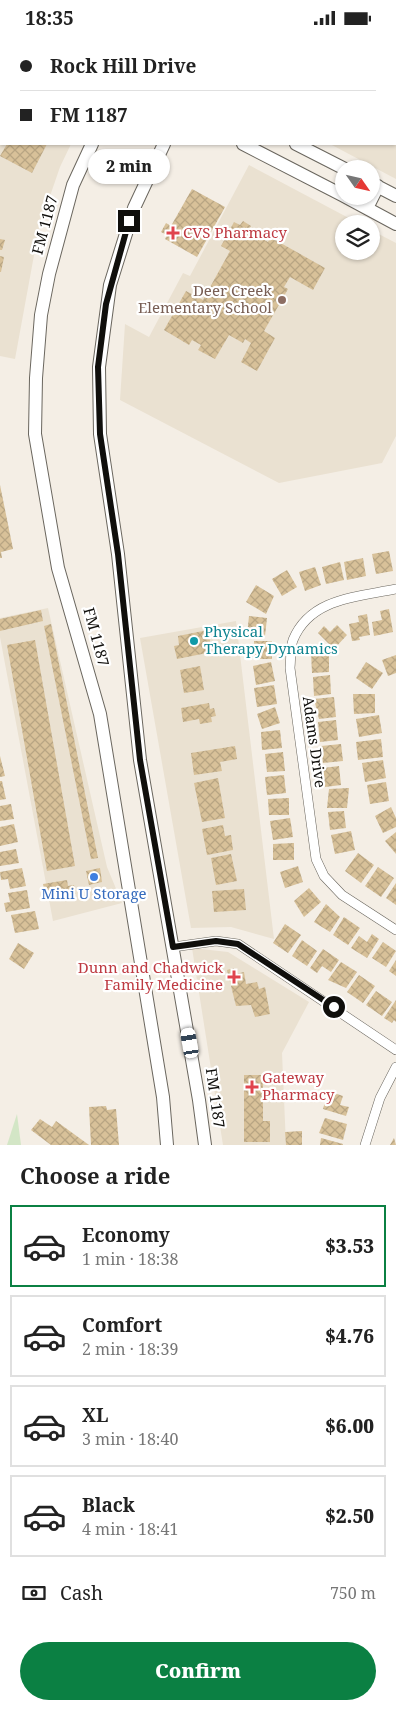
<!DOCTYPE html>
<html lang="en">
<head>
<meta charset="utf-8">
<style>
  body { margin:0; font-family:"Noto Serif",serif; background:#f2f2f2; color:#222; height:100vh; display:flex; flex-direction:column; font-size:19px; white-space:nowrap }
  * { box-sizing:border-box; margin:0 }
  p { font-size:16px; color:#767676 }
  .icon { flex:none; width:28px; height:28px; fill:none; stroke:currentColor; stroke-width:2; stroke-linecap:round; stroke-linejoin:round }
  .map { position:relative; height:1110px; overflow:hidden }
  .details { display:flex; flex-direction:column; background:#fff; flex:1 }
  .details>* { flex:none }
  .guide { position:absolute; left:0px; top:0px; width:396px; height:110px; box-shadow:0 1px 4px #0004; display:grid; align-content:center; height:110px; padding:0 20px; background:#fff }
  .needle { width:32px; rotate:124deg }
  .controls { position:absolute; left:335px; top:125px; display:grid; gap:10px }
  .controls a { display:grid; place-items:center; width:45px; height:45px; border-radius:50%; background:#fff; box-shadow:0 1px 4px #0004; font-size:25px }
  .end { position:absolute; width:22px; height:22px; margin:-11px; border:6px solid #100f0c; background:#fff; box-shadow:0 0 0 2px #fff }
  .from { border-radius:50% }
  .bubble { position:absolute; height:35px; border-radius:18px; background:#fff; box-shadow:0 1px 4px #0004; font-size:16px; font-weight:800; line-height:35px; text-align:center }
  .car { position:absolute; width:15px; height:30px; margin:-15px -8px; border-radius:6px; box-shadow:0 0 4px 1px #0007; background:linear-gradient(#fff 24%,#345 0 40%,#fff 0 76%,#345 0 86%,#fff 0) }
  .guide b { display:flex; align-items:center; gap:18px; height:48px; font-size:19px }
  .guide b+b { border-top:1px solid #e0e0e0 }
  .guide i { width:12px; height:12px; background:#222 }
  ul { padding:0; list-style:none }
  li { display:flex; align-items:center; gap:15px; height:82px; margin:0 10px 8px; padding:0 10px; border:2px solid #e0e0e0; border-radius:0px }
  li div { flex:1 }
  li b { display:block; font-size:19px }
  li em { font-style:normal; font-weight:800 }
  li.on { border-color:#0b8043 }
  li>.icon { width:45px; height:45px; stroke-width:1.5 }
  h2 { padding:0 20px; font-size:22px; line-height:60px }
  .pay { display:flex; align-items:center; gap:12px; height:55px; padding:0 20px; font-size:19px }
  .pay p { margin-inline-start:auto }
  .button { display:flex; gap:10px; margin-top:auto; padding:10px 20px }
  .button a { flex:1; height:58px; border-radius:30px; background:#0b8043; color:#fff; font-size:20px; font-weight:800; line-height:58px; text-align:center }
  .status { display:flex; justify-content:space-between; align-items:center; height:35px; padding:0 25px; background:#fff; direction:ltr }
  .status svg { height:14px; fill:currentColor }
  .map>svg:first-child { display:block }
  .built { fill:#eae1d1 }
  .grass { fill:#d3e6c6 }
  .building { fill:url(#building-cross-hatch) }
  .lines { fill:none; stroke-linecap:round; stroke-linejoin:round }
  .minor-casing { stroke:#6a665e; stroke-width:10 }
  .secondary-casing { stroke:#6a665e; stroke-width:14 }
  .minor { stroke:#fff; stroke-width:9 }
  .secondary { stroke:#fff; stroke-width:12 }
  .route { stroke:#100f0c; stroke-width:6 }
  .health-dot { fill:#e0444e; stroke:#fff; stroke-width:2 }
  .education-dot { fill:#8d6e63; stroke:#fff; stroke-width:2 }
  .culture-dot { fill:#0f9aa8; stroke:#fff; stroke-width:2 }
  .shop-dot { fill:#3f7fe0; stroke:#fff; stroke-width:2 }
  .labels { text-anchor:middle; stroke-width:4.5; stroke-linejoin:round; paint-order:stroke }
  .street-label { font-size:15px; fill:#100f0c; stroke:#fff }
  .health-label { font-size:15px; fill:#be3a42; stroke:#fff; text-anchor:start }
  .education-label { font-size:15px; fill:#785e54; stroke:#fff; text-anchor:end }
  .culture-label { font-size:15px; fill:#0d838f; stroke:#fff; text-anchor:start }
  .shop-label { font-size:15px; fill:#366cbe; stroke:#fff }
</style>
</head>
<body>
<div class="status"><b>18:35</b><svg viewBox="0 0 49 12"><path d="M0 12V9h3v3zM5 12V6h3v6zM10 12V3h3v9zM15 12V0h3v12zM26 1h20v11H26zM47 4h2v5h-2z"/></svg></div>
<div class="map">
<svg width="396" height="1110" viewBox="0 0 396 1110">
  <defs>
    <pattern id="building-cross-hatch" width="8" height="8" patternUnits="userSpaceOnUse" patternTransform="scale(1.25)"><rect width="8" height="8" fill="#d8c199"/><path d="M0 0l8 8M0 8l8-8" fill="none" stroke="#b8a583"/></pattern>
  </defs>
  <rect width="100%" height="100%" fill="#f4eee5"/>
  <!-- built -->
  <path class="built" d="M0,0L5,1H1V109H71L60,132L39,193L15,324L0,321Z
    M252,0H396V144L330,109H395V1Z
    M249,130L360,189H344V216H371V195L396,208V401L382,428L279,448L120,365L125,289L149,302L183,238L190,241Z
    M48,573L107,832L122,868L53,886L0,602V583Z
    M236,586L274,904L231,892L191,893L140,603Z
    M192,913L228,917L309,967L282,1018L286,1110H223Z"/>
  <!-- grass -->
  <path class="grass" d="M17,1079L21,1110H7Z"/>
  <!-- building -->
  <path class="building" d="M7,109H47L32,138L0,121Z
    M192,154L225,172L197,222L165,204L167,200L161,197L166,188L171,191Z
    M243,186L251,191L248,196L268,207L270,202L325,233L313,255L290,242L284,252L288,254L264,296L275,303L257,336L241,327L251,308L245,304L243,308L229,300L215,324L198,315L201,310L192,305L189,310L164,295L186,256L203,265L230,216L221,211L234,187L240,190Z
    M0,204L5,205L2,215H0Z
    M0,221L4,222L1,237H0Z
    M0,450L13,514L1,517L2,523H0Z
    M389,516L393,536L376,539L372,519Z
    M363,523L366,541L347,545L344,527Z
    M340,527L344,545L326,549L322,532Z
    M315,532L321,550L305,556L299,537Z
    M287,535L297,552L282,561L272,544Z
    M256,550L274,561L266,579L246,567Z
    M389,574L393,597L374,601L372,587L382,585L380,576Z
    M41,575L43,586L0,596V584Z
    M367,579L370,600L359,602L360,605L352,606L349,589L359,587L358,581Z
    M249,581L267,583L265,601L247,600Z
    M51,589L98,823L91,824L44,591Z
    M337,590L347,600L334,614L318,598L324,591L330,597Z
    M208,595L212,617L177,624L174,611L179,610L178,601Z
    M35,605L75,831L47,836L7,610Z
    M254,606H272V624H254Z
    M311,618H329V637L312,638Z
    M396,620V638L388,641L382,625Z
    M271,627L275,646L256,650L253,631Z
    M366,627L383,638L372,654L356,643Z
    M200,631L204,655L184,658L180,635Z
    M330,640L331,659L314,661L313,642Z
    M274,650L277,669L257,672L254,653Z
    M353,659H375V678L354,679Z
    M334,662L336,682L319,684L314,664Z
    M209,668L210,674L214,673L216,681L211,682L212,687L200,689L199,684L183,687L181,673Z
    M275,672L280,688L262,694L257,679Z
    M379,680L382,698L359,702L356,684Z
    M336,685L338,705L320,707L318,687Z
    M280,695L282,713L262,715L261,697Z
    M381,704L383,722L358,725L356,707Z
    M341,709L343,726L323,728L321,711Z
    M235,711L237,724L220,727L222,736L194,740L191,718Z
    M283,717L285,736L267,737L265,719Z
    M0,721L5,741L0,742Z
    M383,725L386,743L365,747L362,728Z
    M339,731L341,750L325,752L323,733Z
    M284,740L286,758L267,760L265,742Z
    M218,743L225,783L202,787L194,748Z
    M0,746H2L6,764L0,765Z
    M386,747L389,766L370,769L367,750Z
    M349,753L347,773H327L329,754Z
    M289,763V780H269L268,764Z
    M11,769L14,784L0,786V771Z
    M391,772L396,783V792L383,798L375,781Z
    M344,776L346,793L330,795L328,777Z
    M290,783L293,802L273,805L270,786Z
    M14,789L18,807L0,811V792Z
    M223,790L225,801L231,800L233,815L207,820L202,794Z
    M351,796L355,815L335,819L331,800Z
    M396,797V819L385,806Z
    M294,808V825H273V809Z
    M16,814L19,828L0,831V817Z
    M358,818L374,830L361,848L345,836Z
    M231,819L237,846L216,850L211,823Z
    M298,831L303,847L285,853L280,837Z
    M378,832L394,843L381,862L365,851Z
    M22,833L26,851L10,854L8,844L1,845L0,837Z
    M100,833L102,847L89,850L86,836Z
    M67,845L68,851L74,850L76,859L46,865L43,849Z
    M396,848V870L386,863Z
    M309,853L321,867L304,882L294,866Z
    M244,854L246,875L214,877L212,856Z
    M27,855L30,873L6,877L4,868L10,867L8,858Z
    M326,869L340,882L330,897L314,887Z
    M35,876L39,894L15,898L11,880Z
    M344,882L360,893L348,910L333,900Z
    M285,889L301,900L288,918L273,908Z
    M372,899L379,904L367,923L351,913L359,901L367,907Z
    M302,905L317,916L307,931L292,921Z
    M383,907L396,916L386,932L372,923Z
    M18,908L34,918L24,934L9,924Z
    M323,914L339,925L331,937L322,931L317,938L310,933Z
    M396,925V941L389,936Z
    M341,927L357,937L346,953L328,945Z
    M234,933L235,939L244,937L246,949L257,947L259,954L265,952L270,979L255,982L251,970L236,971L227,935Z
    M359,940L375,951L363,968L347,957Z
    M376,956L392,967L382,981L366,970Z
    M396,965V987L394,985L392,988L384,983Z
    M244,1040H263V1086H270V1107H244Z
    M328,1056L343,1061L340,1070L349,1072L346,1081L323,1074Z
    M106,1071L107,1075L116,1074L119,1110H91L89,1072Z
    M325,1083L347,1089L343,1105L319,1098Z
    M40,1084L52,1092L56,1086L89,1110H51L31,1095Z
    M302,1096V1110H286L285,1097Z
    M321,1103L343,1109V1110H320Z
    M394,1103L396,1110H390Z"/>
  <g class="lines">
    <!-- minor casing -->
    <g class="minor-casing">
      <path id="minor" d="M396,554C357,562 310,563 293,605C290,613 291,624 290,633L316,824L324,841L342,860L396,895
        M173,912L216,906L238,909L396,1015
        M365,1110L380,1063L396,1032"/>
    </g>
    <!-- secondary casing -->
    <g class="secondary-casing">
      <path id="secondary" d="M42,0L45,1
        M90,0L92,1
        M103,0L108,1
        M136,1L138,0
        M150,1L151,0
        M161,1L162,0
        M231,1V0
        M92,109L73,150L49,239L41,280L36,343L35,399L58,533L100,679L163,1062L167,1110
        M164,109L134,173L110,250L99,332L100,399L118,519L140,725L199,1065L205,1110
        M243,109L344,161
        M296,109L345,134
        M371,148L396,161
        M344,161L396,189
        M367,173L378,151"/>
    </g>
    <!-- minor -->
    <use href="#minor" class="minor"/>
    <!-- secondary -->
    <use href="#secondary" class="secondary"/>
  </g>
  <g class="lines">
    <!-- route -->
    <path class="route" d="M129,186L106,269L98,332L100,399L118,519L140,725L173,912L216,906L238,909L334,972"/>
  </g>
  <!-- markers -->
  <g class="health-dot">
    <path d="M170.5 190.5h5v5h5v5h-5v5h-5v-5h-5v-5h5z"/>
    <path d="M231.5 934.5h5v5h5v5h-5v5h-5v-5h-5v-5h5z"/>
    <path d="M249.5 1044.5h5v5h5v5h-5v5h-5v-5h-5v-5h5z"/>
  </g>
  <circle class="education-dot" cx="282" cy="265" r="5"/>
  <circle class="culture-dot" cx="194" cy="606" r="5"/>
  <circle class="shop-dot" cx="94" cy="842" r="5"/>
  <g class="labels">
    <!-- street labels -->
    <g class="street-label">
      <text transform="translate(45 190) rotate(-75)" y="5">FM 1187</text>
      <text transform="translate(96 602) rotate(75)" y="5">FM 1187</text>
      <text transform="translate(314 707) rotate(82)" y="5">Adams Drive</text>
      <text transform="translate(215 1063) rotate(82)" y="5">FM 1187</text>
    </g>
    <!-- health labels -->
    <g class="health-label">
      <text x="183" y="203">CVS Pharmacy</text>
      <text x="223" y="938" text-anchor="end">Dunn and Chadwick<tspan x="223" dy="17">Family Medicine</tspan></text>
      <text x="262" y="1048">Gateway<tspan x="262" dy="17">Pharmacy</tspan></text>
    </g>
    <!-- education labels -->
    <g class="education-label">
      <text x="272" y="261">Deer Creek<tspan x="272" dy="17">Elementary School</tspan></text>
    </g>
    <!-- culture labels -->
    <g class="culture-label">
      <text x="204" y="602">Physical<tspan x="204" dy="17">Therapy Dynamics</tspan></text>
    </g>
    <!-- shop labels -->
    <g class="shop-label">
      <text x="94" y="864">Mini U Storage</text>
    </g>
  </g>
</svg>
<div class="controls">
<a><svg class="needle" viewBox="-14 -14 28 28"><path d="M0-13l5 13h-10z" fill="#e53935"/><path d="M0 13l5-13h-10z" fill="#767676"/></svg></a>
<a><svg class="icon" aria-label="layers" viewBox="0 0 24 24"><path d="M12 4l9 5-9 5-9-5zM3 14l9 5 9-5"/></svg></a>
</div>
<i class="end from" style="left:334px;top:972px"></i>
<i class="end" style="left:129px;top:186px"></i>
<div class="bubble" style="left:88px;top:114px;width:82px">2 min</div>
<i class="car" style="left:190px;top:1008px;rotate:350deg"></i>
<div class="guide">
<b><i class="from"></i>Rock Hill Drive</b>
<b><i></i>FM 1187</b>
</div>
</div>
<section class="details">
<h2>Choose a ride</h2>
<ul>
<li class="on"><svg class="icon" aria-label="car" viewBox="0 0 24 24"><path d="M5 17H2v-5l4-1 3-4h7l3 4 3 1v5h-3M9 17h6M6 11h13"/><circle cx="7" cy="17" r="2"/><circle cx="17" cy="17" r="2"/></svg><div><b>Economy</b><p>1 min · 18:38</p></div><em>$3.53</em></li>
<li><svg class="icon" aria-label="car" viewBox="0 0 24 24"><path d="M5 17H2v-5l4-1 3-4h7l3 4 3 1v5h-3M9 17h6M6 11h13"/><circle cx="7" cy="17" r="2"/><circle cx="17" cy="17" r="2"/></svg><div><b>Comfort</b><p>2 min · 18:39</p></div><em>$4.76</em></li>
<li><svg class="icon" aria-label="car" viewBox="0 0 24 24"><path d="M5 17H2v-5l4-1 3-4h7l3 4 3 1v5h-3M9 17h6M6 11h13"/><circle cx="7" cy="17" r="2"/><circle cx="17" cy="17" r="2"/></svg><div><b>XL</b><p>3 min · 18:40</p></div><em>$6.00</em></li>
<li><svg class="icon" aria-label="car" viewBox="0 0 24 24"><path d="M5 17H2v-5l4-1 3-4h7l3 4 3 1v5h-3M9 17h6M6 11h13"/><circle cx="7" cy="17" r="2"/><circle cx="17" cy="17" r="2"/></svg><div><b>Black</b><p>4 min · 18:41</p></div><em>$2.50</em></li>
</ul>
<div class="pay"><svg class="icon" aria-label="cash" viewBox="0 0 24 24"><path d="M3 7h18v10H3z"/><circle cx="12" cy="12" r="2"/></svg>Cash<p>750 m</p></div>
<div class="button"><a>Confirm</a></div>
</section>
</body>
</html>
